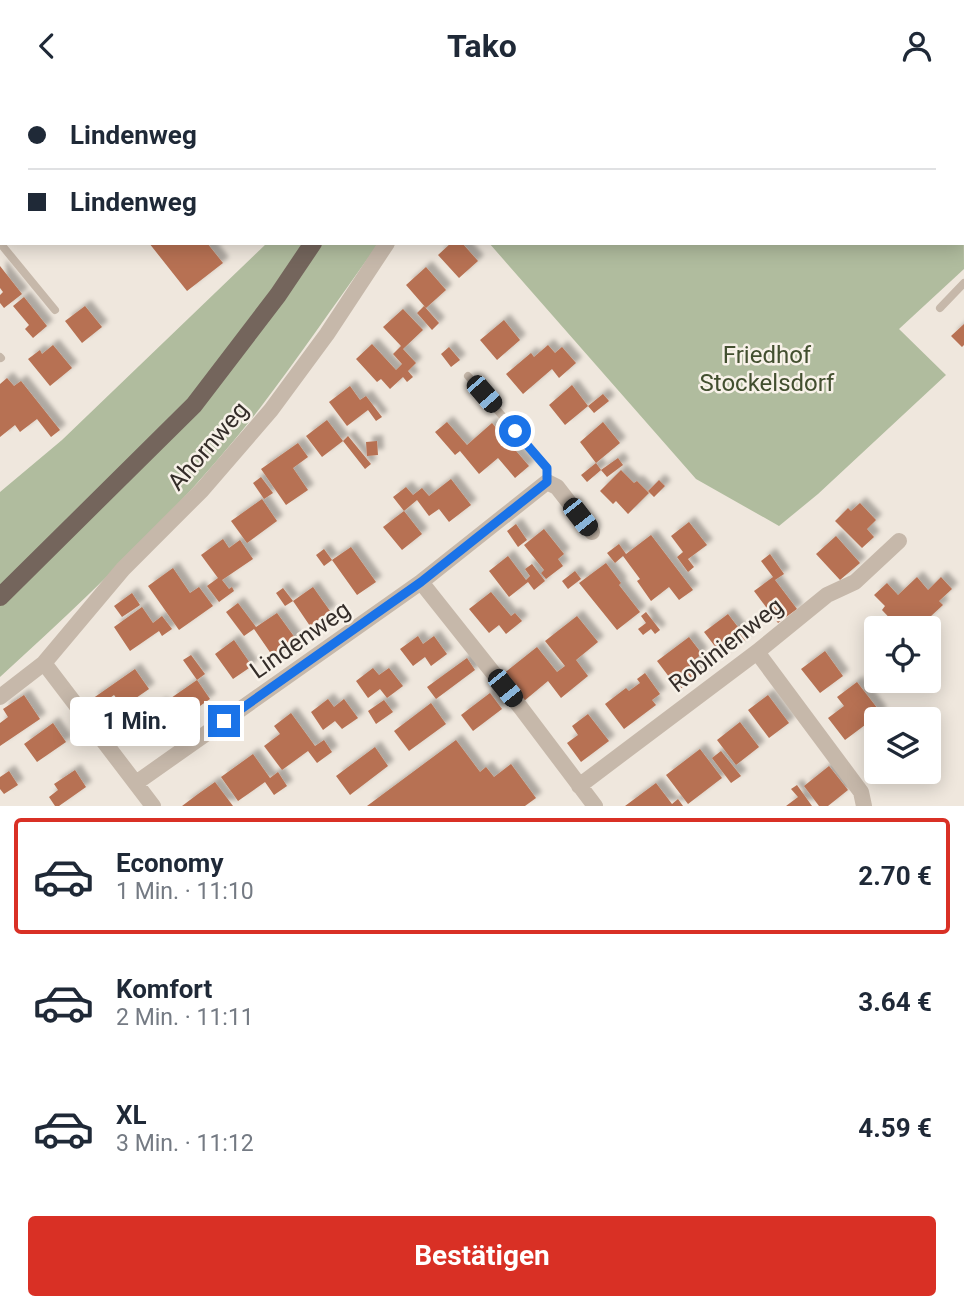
<!DOCTYPE html>
<html lang="de">
<head>
<meta charset="utf-8">
<style>
  body { margin:0; font-family:Roboto,sans-serif; background:#f2f2f3; color:#1f2937; height:100vh; display:flex; flex-direction:column; font-size:26px; white-space:nowrap }
  * { box-sizing:border-box; margin:0 }
  p { font-size:23px; color:#747a83 }
  .icon { flex:none; width:38px; height:38px; fill:none; stroke:currentColor; stroke-width:2; stroke-linecap:round; stroke-linejoin:round }
  .map { position:relative; height:715px; overflow:hidden }
  .panel { display:flex; flex-direction:column; background:#fff; flex:1 }
  .panel>* { flex:none }
  .banner { position:absolute; left:0px; top:0px; width:964px; height:154px; box-shadow:0 4px 18px #0003; display:grid; align-content:center; height:154px; padding:0 28px; background:#fff }
  .tools { position:absolute; left:864px; top:525px; display:grid; gap:14px }
  .tools a { display:grid; place-items:center; width:77px; height:77px; border-radius:7px; background:#fff; box-shadow:0 4px 18px #0003; font-size:35px }
  .end { position:absolute; width:32px; height:32px; margin:-16px; border:9px solid #1a73e8; background:#fff; box-shadow:0 0 0 4px #fff }
  .from { border-radius:50% }
  .bubble { position:absolute; height:49px; border-radius:7px; background:#fff; box-shadow:0 4px 18px #0003; font-size:23px; font-weight:700; line-height:49px; text-align:center }
  .car { position:absolute; width:21px; height:42px; margin:-21px -10px; border-radius:9px; box-shadow:0 0 5px 2px #0007; background:linear-gradient(#222 24%,#8ab4d8 0 40%,#222 0 76%,#8ab4d8 0 86%,#222 0) }
  .banner b { display:flex; align-items:center; gap:24px; height:66px; font-size:26px }
  .banner b+b { border-top:2px solid #e0e1e3 }
  .banner i { width:18px; height:18px; background:#1f2937 }
  ul { padding:12px 0 0; list-style:none }
  li { display:flex; align-items:center; gap:21px; height:116px; margin:0 14px 10px; padding:0 14px; border:4px solid transparent; border-radius:7px }
  li div { flex:1 }
  li b { display:block; font-size:26px }
  li em { font-style:normal; font-weight:700 }
  li.selected { border-color:#d93025 }
  li>.icon { width:63px; height:63px; stroke-width:1.5 }
  .action { display:flex; gap:14px; margin-top:auto; padding:14px 28px }
  .action a { flex:1; height:80px; border-radius:7px; background:#d93025; color:#fff; font-size:28px; font-weight:700; line-height:80px; text-align:center }
  header { display:flex; justify-content:space-between; align-items:center; height:91px; padding:0 28px; background:#fff; font-size:32px; font-weight:700 }
  .map>svg:first-child { display:block }
  .green { fill:#b0bc9e }
  .building { fill:#b77152; filter:url(#shadow) }
  .lines { fill:none; stroke-linecap:round; stroke-linejoin:round }
  .service { stroke:#c6b8aa; stroke-width:8 }
  .minor { stroke:#c6b8aa; stroke-width:16 }
  .primary { stroke:#74655c; stroke-width:18 }
  .route { stroke:#1a73e8; stroke-width:9 }
  .labels { text-anchor:middle; stroke-width:5; stroke-linejoin:round; paint-order:stroke }
  .park-label { font-size:24px; fill:#424f2f; stroke:#f7f1e8 }
  .street-label { font-size:24px; fill:#342d29; stroke:#f7f1e8 }
</style>
</head>
<body>
<header><svg class="icon" aria-label="back" viewBox="0 0 24 24"><path d="M15 5l-7 7 7 7"/></svg>Tako<svg class="icon" aria-label="person" viewBox="0 0 24 24"><circle cx="12" cy="8" r="4"/><path d="M4 21q1-7 8-7t8 7"/></svg></header>
<div class="map">
<svg width="964" height="715" viewBox="0 0 964 715">
  <defs>
    <filter id="shadow"><feDropShadow dx="6" dy="-6" stdDeviation="2" flood-color="#0004"/></filter>
  </defs>
  <rect width="100%" height="100%" fill="#efe7dd"/>
  <!-- green -->
  <path class="green" d="M500,0H900L902,2H499Z
    M963,56L964,178L899,238L946,284L818,403L779,435L696,388L489,152H962Z
    M267,152H379C339,207 301,263 260,317C184,415 92,502 0,586V401L62,349Z"/>
  <!-- building -->
  <path class="building" d="M149,152H207L223,172L187,200Z
    M451,152H462L478,170L459,187L438,164Z
    M0,175L22,203L4,217L0,212V204L3,201L0,197Z
    M426,176L446,199L426,217L406,194Z
    M24,206L47,235L33,247L25,238L29,234L13,215Z
    M85,215L102,236L82,252L65,230Z
    M424,215L439,232L432,239L417,222Z
    M403,218L423,239L403,258L416,272L408,280L413,286L407,291L403,286L390,298L381,288L377,291L356,268L372,253L396,279L402,273L393,263L401,255L383,236Z
    M504,229L520,249L497,269L480,249Z
    M964,233V254L962,256L951,245Z
    M53,254L72,277L50,295L28,268L40,259L42,263Z
    M548,254L555,262L562,256L576,272L559,287L552,278L523,303L506,283L531,262L534,266Z
    M449,256L460,269L451,276L441,263Z
    M7,287L14,295L21,290L60,339L51,346L37,328L20,341L15,334L0,346V293Z
    M572,294L588,315L565,334L549,314Z
    M350,295L360,309L366,305L382,326L376,330L368,319L347,335L329,311Z
    M603,303L609,310L594,322L588,315Z
    M327,329L343,350L322,366L306,345Z
    M447,331L467,354L492,332L529,375L515,387L498,367L479,383L460,360L455,364L435,341Z
    M603,331L620,352L596,372L580,351Z
    M348,345L371,373L365,378L343,350Z
    M377,350L378,364L367,365L366,351Z
    M298,352L308,366L293,377L308,399L286,414L261,378Z
    M618,367L623,374L607,386L601,379L587,391L581,384L596,372L601,379Z
    M621,379L634,392L637,390L649,402L628,423L616,410L613,413L600,400Z
    M261,386L273,402L264,408L253,392Z
    M451,388L471,414L449,431L439,418L429,425L417,409L404,420L422,443L402,459L383,436L404,420L393,406L406,396L413,404L422,397L429,405Z
    M659,389L665,395L654,406L648,400Z
    M262,408L277,430L247,452L231,430Z
    M860,412L876,429L867,438L874,446L862,457L835,430L848,417L851,420Z
    M689,431L707,454L688,468L694,476L688,481L677,466L683,461L671,445Z
    M516,433L527,449L518,456L507,440Z
    M544,438L564,463L558,468L563,475L546,488L541,482L544,479L524,454Z
    M651,444L693,499L679,509L669,496L651,510L637,490L640,488L623,465L615,472L607,462L619,453L626,463Z
    M836,445L860,472L840,489L816,463Z
    M223,448L229,457L240,449L253,468L222,489L229,498L232,496L234,500L219,511L207,495L218,487L201,464Z
    M351,456L376,491L357,504L332,469Z
    M324,458L332,469L324,475L316,464Z
    M770,463L784,483L775,489L797,518L778,532L754,500L773,486L761,470Z
    M508,465L526,489L530,485L525,478L532,473L545,490L534,499L528,491L509,506L489,480Z
    M606,472L621,492L619,494L640,521L617,539L579,492Z
    M173,477L190,502L199,496L213,515L179,539L148,495Z
    M575,480L581,488L568,498L562,490Z
    M917,486L928,499L941,486L952,498L939,510L943,514L918,537H899L882,519L885,515L874,504L887,492L898,504Z
    M313,496L330,520L310,535L293,510Z
    M283,497L293,510L285,515L276,502Z
    M491,501L511,525L515,522L522,530L506,543L499,534L489,542L469,518Z
    M132,502L140,514L122,526L114,515Z
    M238,512L256,536L277,522L298,551L274,567L254,538L244,545L226,521Z
    M142,516L153,532L162,525L172,538L162,545L159,540L130,560L114,536Z
    M646,521L660,539L655,543L651,538L643,544L638,538L646,532L641,525Z
    M728,523L747,548L723,566L704,541Z
    M577,525L598,551L576,569L588,585L561,607L548,590L524,610L503,583L537,556L557,581L565,575L545,550Z
    M418,545L423,553L434,545L447,563L431,575L425,566L413,575L400,558Z
    M689,546L702,563L694,569L703,580L679,599L657,570Z
    M234,549L252,575L233,588L215,563Z
    M825,560L843,585L820,602L801,578Z
    M191,564L205,583L197,589L183,569Z
    M467,567L475,579L436,608L427,596Z
    M373,577L379,584L389,577L403,595L387,607L380,598L368,607L356,590Z
    M135,578L149,598L123,616L114,604L97,616L92,608Z
    M645,582L660,603L652,609L656,614L624,638L605,613L626,597L629,600L640,592L637,588Z
    M197,589L210,608L184,626L191,636L182,642L176,633L147,654L132,632L161,612L168,622L177,615L171,607Z
    M857,591L881,622L845,649L828,627L844,615L837,606Z
    M490,602L502,618L473,640L461,624Z
    M24,604L40,628L0,655V632L8,626L3,618Z
    M768,604L789,632L769,647L748,619Z
    M328,608L334,616L344,608L358,627L342,638L335,630L323,639L311,621Z
    M384,609L393,621L376,633L368,620Z
    M431,612L446,633L409,660L394,640Z
    M291,622L315,655L324,649L332,661L317,672L308,660L282,679L264,655L280,643L274,635Z
    M588,623L609,650L581,671L567,652L578,644L572,635Z
    M740,631L759,656L736,674L717,649Z
    M53,632L66,651L37,671L24,653Z
    M456,649L480,681L486,676L494,686L511,673L536,707L525,715H367Z
    M375,656L388,675L350,704L336,685Z
    M700,658L722,687L688,713L666,684Z
    M721,660L741,685L731,692L712,667Z
    M253,663L270,687L278,681L287,695L274,704L265,691L238,710L221,686Z
    M829,675L848,699L828,715H819L804,695Z
    M75,679L86,696L59,715H55L49,706L58,699L54,693Z
    M9,680L18,694L4,703L0,698V686Z
    M215,691L233,715H182L198,703Z
    M656,692L672,713L678,708L683,715H625Z
    M797,694L812,715H786L798,706L791,698Z"/>
  <g class="lines">
    <!-- service -->
    <path class="service" d="M0,152L55,219
      M940,217L964,192
      M0,266L1,267
      M468,285L547,377V391"/>
    <!-- minor -->
    <path class="minor" d="M58,0L59,2
      M918,0L920,2
      M102,2L104,0
      M482,2L483,0
      M962,40L964,42
      M0,90L2,89
      M421,491L521,617L595,715
      M757,561L861,701L864,715
      M44,572L153,715
      M0,606L44,572L123,478L202,399L271,319L327,243L387,152
      M136,692L421,491L547,391L557,396L592,441
      M579,695L757,561L827,504L855,491L899,450"/>
    <!-- primary -->
    <path class="primary" d="M409,2L410,0
      M0,506L194,314L278,204L313,152"/>
  </g>
  <g class="lines">
    <!-- route -->
    <path class="route" d="M224,630L421,491L547,391V377L515,340"/>
  </g>
  <g class="labels">
    <!-- park labels -->
    <g class="park-label">
      <text x="767" y="272">Friedhof<tspan x="767" dy="28">Stockelsdorf</tspan></text>
    </g>
    <!-- street labels -->
    <g class="street-label">
      <text transform="translate(208 355) rotate(-49)" y="8">Ahornweg</text>
      <text transform="translate(300 549) rotate(-35)" y="8">Lindenweg</text>
      <text transform="translate(726 554) rotate(-38)" y="8">Robinienweg</text>
    </g>
  </g>
</svg>
<div class="tools">
<a><svg class="icon" aria-label="locate" viewBox="0 0 24 24"><circle cx="12" cy="12" r="6"/><path d="M12 2v4M12 18v4M2 12h4M18 12h4"/></svg></a>
<a><svg class="icon" aria-label="layers" viewBox="0 0 24 24"><path d="M12 4l9 5-9 5-9-5zM3 14l9 5 9-5"/></svg></a>
</div>
<i class="end from" style="left:515px;top:340px"></i>
<i class="end" style="left:224px;top:630px"></i>
<div class="bubble" style="left:70px;top:606px;width:130px">1 Min.</div>
<i class="car" style="left:484px;top:303px;rotate:139deg"></i>
<i class="car" style="left:580px;top:426px;rotate:142deg"></i>
<i class="car" style="left:505px;top:597px;rotate:141deg"></i>
<div class="banner">
<b><i class="from"></i>Lindenweg</b>
<b><i></i>Lindenweg</b>
</div>
</div>
<section class="panel">
<ul>
<li class="selected"><svg class="icon" aria-label="car" viewBox="0 0 24 24"><path d="M5 17H2v-5l4-1 3-4h7l3 4 3 1v5h-3M9 17h6M6 11h13"/><circle cx="7" cy="17" r="2"/><circle cx="17" cy="17" r="2"/></svg><div><b>Economy</b><p>1 Min. · 11:10</p></div><em>2.70 €</em></li>
<li><svg class="icon" aria-label="car" viewBox="0 0 24 24"><path d="M5 17H2v-5l4-1 3-4h7l3 4 3 1v5h-3M9 17h6M6 11h13"/><circle cx="7" cy="17" r="2"/><circle cx="17" cy="17" r="2"/></svg><div><b>Komfort</b><p>2 Min. · 11:11</p></div><em>3.64 €</em></li>
<li><svg class="icon" aria-label="car" viewBox="0 0 24 24"><path d="M5 17H2v-5l4-1 3-4h7l3 4 3 1v5h-3M9 17h6M6 11h13"/><circle cx="7" cy="17" r="2"/><circle cx="17" cy="17" r="2"/></svg><div><b>XL</b><p>3 Min. · 11:12</p></div><em>4.59 €</em></li>
</ul>
<div class="action"><a>Bestätigen</a></div>
</section>
</body>
</html>
